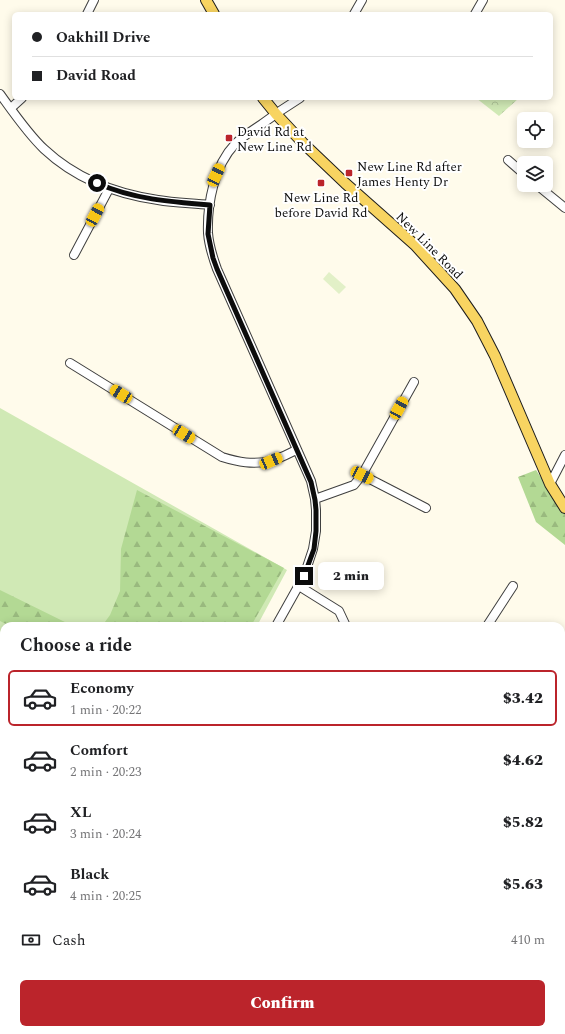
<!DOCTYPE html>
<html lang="en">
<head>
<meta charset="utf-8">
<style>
  body { margin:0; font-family:Spectral,serif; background:#f6f6f6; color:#202124; height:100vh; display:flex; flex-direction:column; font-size:15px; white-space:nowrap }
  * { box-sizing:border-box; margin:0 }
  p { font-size:13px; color:#757577 }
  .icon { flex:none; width:22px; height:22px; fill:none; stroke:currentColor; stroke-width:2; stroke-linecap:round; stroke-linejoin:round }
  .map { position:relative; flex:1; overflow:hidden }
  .side { position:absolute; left:0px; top:622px; width:565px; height:412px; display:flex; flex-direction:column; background:#fff; border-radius:12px 12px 0 0; box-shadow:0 2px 10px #0003 }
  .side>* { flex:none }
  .top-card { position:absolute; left:12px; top:12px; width:541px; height:88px; border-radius:6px; box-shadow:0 2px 10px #0003; display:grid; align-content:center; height:88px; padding:0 20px; background:#fff }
  .controls { position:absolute; left:517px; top:112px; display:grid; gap:8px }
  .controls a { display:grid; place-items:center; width:36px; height:36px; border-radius:6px; background:#fff; box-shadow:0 2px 10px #0003; font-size:20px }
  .end { position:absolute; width:18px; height:18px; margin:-9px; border:5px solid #0c0c0c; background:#fff; box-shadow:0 0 0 2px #fff }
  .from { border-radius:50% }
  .bubble { position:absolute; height:28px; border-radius:6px; background:#fff; box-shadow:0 2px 10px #0003; font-size:13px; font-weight:800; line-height:28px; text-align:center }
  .car { position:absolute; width:12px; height:24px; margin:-12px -6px; border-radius:5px; box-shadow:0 0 3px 1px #0007; background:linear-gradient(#f5c518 24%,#345 0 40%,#f5c518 0 76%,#345 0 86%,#f5c518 0) }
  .top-card b { display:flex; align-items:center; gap:14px; height:38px; font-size:15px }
  .top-card b+b { border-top:1px solid #e0e0e0 }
  .top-card i { width:10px; height:10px; background:#202124 }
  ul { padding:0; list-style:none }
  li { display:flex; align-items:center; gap:12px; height:56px; margin:0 8px 6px; padding:0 12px; border:2px solid transparent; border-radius:6px }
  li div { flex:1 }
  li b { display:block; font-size:15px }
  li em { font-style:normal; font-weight:800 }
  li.current { border-color:#bb242b }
  li>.icon { width:36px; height:36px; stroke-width:1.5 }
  h2 { padding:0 20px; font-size:18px; line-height:48px }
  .pay { display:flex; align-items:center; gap:10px; height:44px; padding:0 20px; font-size:15px }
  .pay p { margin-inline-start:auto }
  .cta { display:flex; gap:8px; margin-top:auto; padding:8px 20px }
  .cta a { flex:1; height:46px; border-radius:6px; background:#bb242b; color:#fff; font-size:16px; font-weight:800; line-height:46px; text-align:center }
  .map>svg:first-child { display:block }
  .grass { fill:#d0e9b5 }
  .forest { fill:url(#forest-firs) }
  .park { fill:url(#park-crowns) }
  .pitch { fill:#e2f0c7 }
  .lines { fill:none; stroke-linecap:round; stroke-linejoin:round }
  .stream { stroke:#3791cd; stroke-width:2.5 }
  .minor-casing { stroke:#3f3f3f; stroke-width:10 }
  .major-casing { stroke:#1d1d1d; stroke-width:12 }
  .minor { stroke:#fff; stroke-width:8 }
  .major { stroke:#f8d461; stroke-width:10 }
  .route { stroke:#0c0c0c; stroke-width:5 }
  .poi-dot { fill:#bb242b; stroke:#fff; stroke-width:1.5 }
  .labels { text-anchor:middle; stroke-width:4; stroke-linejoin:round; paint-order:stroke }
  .poi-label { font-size:13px; fill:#0c0c0c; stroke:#fff; text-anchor:start }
  .street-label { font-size:13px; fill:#0c0c0c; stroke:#fff }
</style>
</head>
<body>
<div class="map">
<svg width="565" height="1034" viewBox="0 0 565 1034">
  <defs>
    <pattern id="forest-firs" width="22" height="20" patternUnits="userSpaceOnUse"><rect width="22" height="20" fill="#b3d994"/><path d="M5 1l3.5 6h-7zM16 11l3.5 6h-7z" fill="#99b97e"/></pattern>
    <pattern id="park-crowns" width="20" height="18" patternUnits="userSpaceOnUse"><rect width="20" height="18" fill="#d0e9b5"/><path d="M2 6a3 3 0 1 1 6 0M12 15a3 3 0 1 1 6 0" fill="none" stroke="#b1c79a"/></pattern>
  </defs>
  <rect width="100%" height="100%" fill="#fffbeb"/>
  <!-- grass -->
  <path class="grass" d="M0,408L287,570L257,626H4V736L0,734Z"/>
  <!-- forest -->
  <path class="forest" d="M536,470L565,514V545L536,522L518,477Z
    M137,490L284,568L251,626H102L110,615L120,591L121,549Z
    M0,590L73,626H10L0,621Z
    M565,786V853L561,855V788Z
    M145,1030H203L200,1034H143Z"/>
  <!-- park -->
  <path class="park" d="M476,98H519L499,116Z"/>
  <!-- pitch -->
  <path class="pitch" d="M329,272L346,287L339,294L323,279Z"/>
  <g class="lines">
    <!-- stream -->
    <path class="stream" d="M561,823L565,821"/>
    <!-- minor casing -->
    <g class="minor-casing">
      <path id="minor" d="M87,14L94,0
        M354,14L362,0
        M475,14L483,0
        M0,94C13,112 28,134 44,149C75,178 116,194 158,200C175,203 193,203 210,205
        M11,108L22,98
        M508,160L524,174
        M537,185L565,208
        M74,255L109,189
        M70,363L222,457C238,462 253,465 270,461C279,459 288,454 296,450
        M362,475L426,508
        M550,484L565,455
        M315,499L354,485L362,475L414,382
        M299,586L339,611L346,626
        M276,626L304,576L313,549L316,531V510L315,499L311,481L217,269C213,258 209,246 208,233C207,204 214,166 235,144C243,136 253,130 262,124C274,115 287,106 300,98
        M487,626L513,586
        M561,719L565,717
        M0,871L4,864
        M561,945L565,946
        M518,1030L520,1034
        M39,1034L41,1030
        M206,1034L210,1030
        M329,1034L332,1030"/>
    </g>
    <!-- major casing -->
    <g class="major-casing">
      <path id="major" d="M206,0L214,14
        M263,98L276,114L303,143L345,183L415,245L455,289L477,321L495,356L550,484L565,508"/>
    </g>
    <!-- minor -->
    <use href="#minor" class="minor"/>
    <!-- major -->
    <use href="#major" class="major"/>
  </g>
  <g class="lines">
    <!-- route -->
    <path class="route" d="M97,183C132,199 171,202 210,205L208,234L213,258L217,269L311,482L315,500L316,510V531L314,549L304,576"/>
  </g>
  <!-- markers -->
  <g class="poi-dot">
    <rect x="225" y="134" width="8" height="8" rx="2"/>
    <rect x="345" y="169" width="8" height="8" rx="2"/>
    <rect x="317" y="179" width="8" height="8" rx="2"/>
  </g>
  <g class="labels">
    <!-- poi labels -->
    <g class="poi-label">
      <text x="237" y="136">David Rd at<tspan x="237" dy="15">New Line Rd</tspan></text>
      <text x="357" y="171">New Line Rd after<tspan x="357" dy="15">James Henty Dr</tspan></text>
      <text x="321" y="202" text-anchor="middle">New Line Rd<tspan x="321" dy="15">before David Rd</tspan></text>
    </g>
    <!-- street labels -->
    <g class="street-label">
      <text transform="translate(430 245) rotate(45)" y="5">New Line Road</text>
    </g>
  </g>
</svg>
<div class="controls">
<a><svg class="icon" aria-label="locate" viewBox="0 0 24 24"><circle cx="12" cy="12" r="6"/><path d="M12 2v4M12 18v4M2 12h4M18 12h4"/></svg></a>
<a><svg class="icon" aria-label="layers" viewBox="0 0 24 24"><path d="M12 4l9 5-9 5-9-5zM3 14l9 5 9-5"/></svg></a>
</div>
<i class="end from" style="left:97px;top:183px"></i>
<i class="end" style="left:304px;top:576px"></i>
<div class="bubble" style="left:318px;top:562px;width:66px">2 min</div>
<i class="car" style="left:216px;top:175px;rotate:25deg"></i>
<i class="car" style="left:95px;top:215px;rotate:28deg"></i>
<i class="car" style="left:121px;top:394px;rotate:302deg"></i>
<i class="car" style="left:399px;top:408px;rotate:29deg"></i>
<i class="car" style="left:184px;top:434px;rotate:122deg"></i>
<i class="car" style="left:271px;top:461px;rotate:67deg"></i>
<i class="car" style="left:362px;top:475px;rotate:117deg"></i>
<div class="top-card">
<b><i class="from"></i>Oakhill Drive</b>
<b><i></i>David Road</b>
</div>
<section class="side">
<h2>Choose a ride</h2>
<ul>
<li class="current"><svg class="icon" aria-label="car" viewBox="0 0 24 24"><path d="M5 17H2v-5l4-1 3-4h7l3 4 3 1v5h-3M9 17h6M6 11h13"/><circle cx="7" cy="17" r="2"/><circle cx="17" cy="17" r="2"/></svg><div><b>Economy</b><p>1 min · 20:22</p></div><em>$3.42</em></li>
<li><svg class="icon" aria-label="car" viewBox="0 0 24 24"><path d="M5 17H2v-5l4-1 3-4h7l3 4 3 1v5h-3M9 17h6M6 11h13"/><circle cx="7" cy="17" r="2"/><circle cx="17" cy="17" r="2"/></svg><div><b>Comfort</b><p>2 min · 20:23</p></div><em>$4.62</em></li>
<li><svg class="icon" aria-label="car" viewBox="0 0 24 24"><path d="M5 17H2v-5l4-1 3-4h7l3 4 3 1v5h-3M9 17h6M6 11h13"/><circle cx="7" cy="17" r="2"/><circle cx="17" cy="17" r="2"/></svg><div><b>XL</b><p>3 min · 20:24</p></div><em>$5.82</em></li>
<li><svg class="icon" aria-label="car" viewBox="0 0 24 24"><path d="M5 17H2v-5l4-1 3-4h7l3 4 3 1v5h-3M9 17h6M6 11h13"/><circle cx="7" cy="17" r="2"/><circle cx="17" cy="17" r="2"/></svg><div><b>Black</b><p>4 min · 20:25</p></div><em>$5.63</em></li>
</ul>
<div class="pay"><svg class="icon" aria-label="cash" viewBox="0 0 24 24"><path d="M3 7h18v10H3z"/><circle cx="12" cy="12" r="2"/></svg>Cash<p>410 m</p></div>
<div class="cta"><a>Confirm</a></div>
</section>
</div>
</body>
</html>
